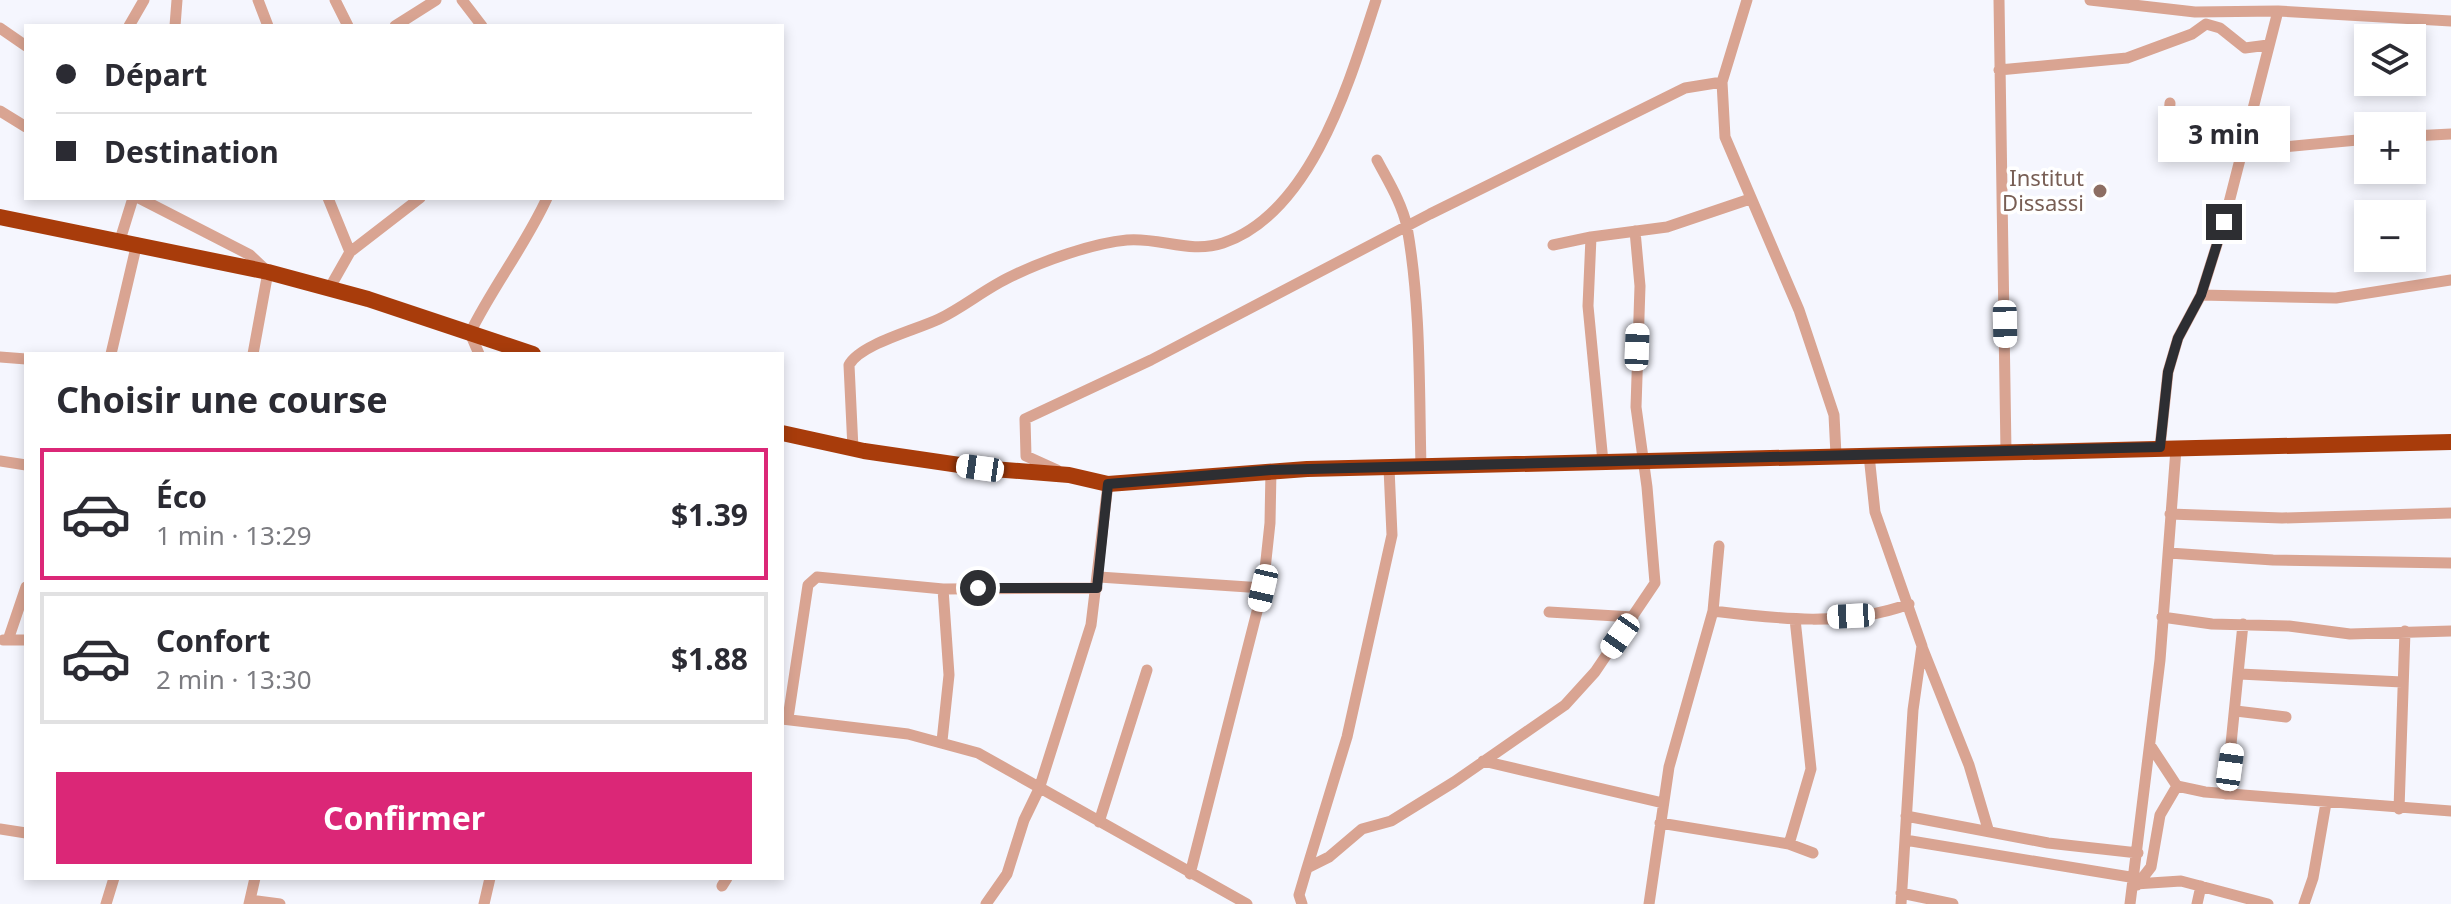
<!DOCTYPE html>
<html lang="fr">
<head>
<meta charset="utf-8">
<style>
  body { margin:0; font-family:"Noto Sans",sans-serif; background:#f2f2f3; color:#2b2b33; height:100vh; display:flex; flex-direction:column; font-size:30px; white-space:nowrap }
  * { box-sizing:border-box; margin:0 }
  p { font-size:26px; color:#7c7c81 }
  .icon { flex:none; width:44px; height:44px; fill:none; stroke:currentColor; stroke-width:2; stroke-linecap:round; stroke-linejoin:round }
  .map { position:relative; flex:1; overflow:hidden }
  .sheet { position:absolute; left:24px; top:352px; width:760px; height:528px; display:flex; flex-direction:column; background:#fff; border-radius:0px; box-shadow:0 4px 12px #0003 }
  .sheet>* { flex:none }
  .hud { position:absolute; left:24px; top:24px; width:760px; height:176px; border-radius:0px; box-shadow:0 4px 12px #0003; display:grid; align-content:center; height:176px; padding:0 32px; background:#fff }
  .buttons { position:absolute; left:2354px; top:24px; display:grid; gap:16px }
  .buttons a { display:grid; place-items:center; width:72px; height:72px; border-radius:0px; background:#fff; box-shadow:0 4px 12px #0003; font-size:40px }
  .end { position:absolute; width:36px; height:36px; margin:-18px; border:10px solid #2d2e32; background:#fff; box-shadow:0 0 0 4px #fff }
  .from { border-radius:50% }
  .bubble { position:absolute; height:56px; border-radius:0px; background:#fff; box-shadow:0 4px 12px #0003; font-size:26px; font-weight:700; line-height:56px; text-align:center }
  .car { position:absolute; width:24px; height:48px; margin:-24px -12px; border-radius:10px; box-shadow:0 0 6px 2px #0007; background:linear-gradient(#fff 24%,#345 0 40%,#fff 0 76%,#345 0 86%,#fff 0) }
  .hud b { display:flex; align-items:center; gap:28px; height:76px; font-size:30px }
  .hud b+b { border-top:2px solid #e1e1e2 }
  .hud i { width:20px; height:20px; background:#2b2b33 }
  ul { padding:0; list-style:none }
  li { display:flex; align-items:center; gap:24px; height:132px; margin:0 16px 12px; padding:0 16px; border:4px solid #e1e1e2; border-radius:0px }
  li div { flex:1 }
  li b { display:block; font-size:30px }
  li em { font-style:normal; font-weight:700 }
  li.selected { border-color:#db2777 }
  li>.icon { width:72px; height:72px; stroke-width:1.5 }
  h2 { padding:0 32px; font-size:36px; line-height:96px }
  .cta { display:flex; gap:16px; margin-top:auto; padding:16px 32px }
  .cta a { flex:1; height:92px; border-radius:0px; background:#db2777; color:#fff; font-size:32px; font-weight:700; line-height:92px; text-align:center }
  .map>svg:first-child { display:block }
  .lines { fill:none; stroke-linecap:round; stroke-linejoin:round }
  .minor { stroke:#d9a492; stroke-width:11 }
  .highway { stroke:#a83c0b; stroke-width:16 }
  .route { stroke:#2d2e32; stroke-width:10 }
  .education-dot { fill:#8d6e63; stroke:#fff; stroke-width:3 }
  .labels { text-anchor:middle; stroke-width:7; stroke-linejoin:round; paint-order:stroke }
  .education-label { font-size:22px; fill:#785e54; stroke:#fff; text-anchor:end }
</style>
</head>
<body>
<div class="map">
<svg width="2451" height="904" viewBox="0 0 2451 904">
  <rect width="100%" height="100%" fill="#f5f6fe"/>
  <g class="lines">
    <!-- minor -->
    <path class="minor" d="M258,0L268,26
      M335,0L348,26
      M462,0L482,26
      M1747,0L1722,82L1725,137L1799,310L1834,415L1836,455
      M1999,0L2006,452
      M2090,0L2195,12L2278,11L2451,21
      M129,26L144,0
      M175,26L177,0
      M395,26L436,0
      M0,28L26,46
      M1999,70L2127,58L2192,34L2206,24L2220,28L2245,48L2268,45
      M2170,103L2167,144L2242,151L2368,139
      M0,111L26,127
      M2412,136L2451,134
      M1377,160C1388,181 1402,203 1407,227C1421,305 1419,388 1421,467
      M139,198L250,255L268,272L253,354
      M328,198L350,252L329,289
      M120,240L133,198
      M1553,245L1591,237
      M350,252L420,198
      M2201,295L2336,298L2451,280
      M111,354L137,243
      M479,354L470,333C493,286 525,246 547,198
      M0,357L26,359
      M2160,447L2168,372L2178,338L2201,295L2224,222L2278,11
      M853,449L849,365C860,344 916,330 939,319C964,307 986,288 1012,276C1043,261 1093,243 1127,240C1160,237 1190,254 1223,243C1312,213 1350,80 1376,0
      M1869,455L1875,512L1922,646L1913,710L1901,904
      M0,461L26,465
      M1603,462L1588,306L1591,237L1667,227L1750,199
      M1057,470L1026,456L1025,419L1151,360L1430,214L1685,88L1722,82
      M2170,514L2282,518L2451,513
      M2169,553L2273,560L2451,563
      M1099,577L1263,588
      M1713,611C1778,619 1847,627 1909,604
      M1549,612L1633,617
      M2162,617L2212,624L2289,626L2350,634L2451,631
      M3,640H26
      M8,640L26,587
      M1922,647L1969,765L1988,829
      M2240,674L2402,682
      M2236,711L2286,717
      M788,718L808,585L817,577L943,589L1097,588
      M782,719L908,734L978,753L1247,904
      M942,741L949,675L943,589
      M2150,745L2177,786L2205,792L2451,811
      M1483,761L1663,803
      M2226,794L2243,624
      M2399,809L2405,631
      M1906,816L2048,843L2138,853
      M1099,822L1147,670
      M1660,823L1789,844L1813,853
      M0,829L26,833
      M1905,840L2136,878
      M1789,844L1811,769L1795,619
      M1307,868L1347,737L1392,535L1389,468
      M1190,874L1263,588L1270,523L1271,470
      M2135,884L2181,881L2268,904
      M2137,885L2151,867L2160,815L2177,786
      M722,886L727,878
      M1901,893L1953,904
      M250,900L280,904
      M106,904L114,878
      M249,904L255,878
      M484,904L490,878
      M986,904L1007,874L1024,820L1039,789L1091,625L1108,484
      M1302,904L1299,895L1307,868L1329,857L1362,829L1391,821L1454,782L1565,705L1595,672L1655,583L1647,487L1636,407L1640,286L1635,231
      M1649,904L1669,767L1713,611L1719,546
      M2130,904L2160,660L2176,449
      M2197,904L2201,886
      M2304,904L2313,878L2326,803"/>
    <!-- highway -->
    <path class="highway" d="M0,217L268,272L368,299L533,354
      M782,433L864,451L980,468L1069,475L1108,484L1307,469L2451,442"/>
  </g>
  <g class="lines">
    <!-- route -->
    <path class="route" d="M978,588H1097L1108,484L1271,470L2160,447L2168,372L2178,338L2201,295L2224,222"/>
  </g>
  <!-- markers -->
  <circle class="education-dot" cx="2100" cy="191" r="8"/>
  <g class="labels">
    <!-- education labels -->
    <g class="education-label">
      <text x="2084" y="186">Institut<tspan x="2084" dy="25">Dissassi</tspan></text>
    </g>
  </g>
</svg>
<div class="buttons">
<a><svg class="icon" aria-label="layers" viewBox="0 0 24 24"><path d="M12 4l9 5-9 5-9-5zM3 14l9 5 9-5"/></svg></a>
<a>+</a>
<a>−</a>
</div>
<i class="end from" style="left:978px;top:588px"></i>
<i class="end" style="left:2224px;top:222px"></i>
<div class="bubble" style="left:2158px;top:106px;width:132px">3 min</div>
<i class="car" style="left:2005px;top:324px;rotate:179deg"></i>
<i class="car" style="left:1637px;top:347px;rotate:2deg"></i>
<i class="car" style="left:980px;top:468px;rotate:278deg"></i>
<i class="car" style="left:1263px;top:588px;rotate:193deg"></i>
<i class="car" style="left:1851px;top:616px;rotate:267deg"></i>
<i class="car" style="left:1620px;top:636px;rotate:215deg"></i>
<i class="car" style="left:2230px;top:767px;rotate:8deg"></i>
<div class="hud">
<b><i class="from"></i>Départ</b>
<b><i></i>Destination</b>
</div>
<section class="sheet">
<h2>Choisir une course</h2>
<ul>
<li class="selected"><svg class="icon" aria-label="car" viewBox="0 0 24 24"><path d="M5 17H2v-5l4-1 3-4h7l3 4 3 1v5h-3M9 17h6M6 11h13"/><circle cx="7" cy="17" r="2"/><circle cx="17" cy="17" r="2"/></svg><div><b>Éco</b><p>1 min · 13:29</p></div><em>$1.39</em></li>
<li><svg class="icon" aria-label="car" viewBox="0 0 24 24"><path d="M5 17H2v-5l4-1 3-4h7l3 4 3 1v5h-3M9 17h6M6 11h13"/><circle cx="7" cy="17" r="2"/><circle cx="17" cy="17" r="2"/></svg><div><b>Confort</b><p>2 min · 13:30</p></div><em>$1.88</em></li>
</ul>
<div class="cta"><a>Confirmer</a></div>
</section>
</div>
</body>
</html>
